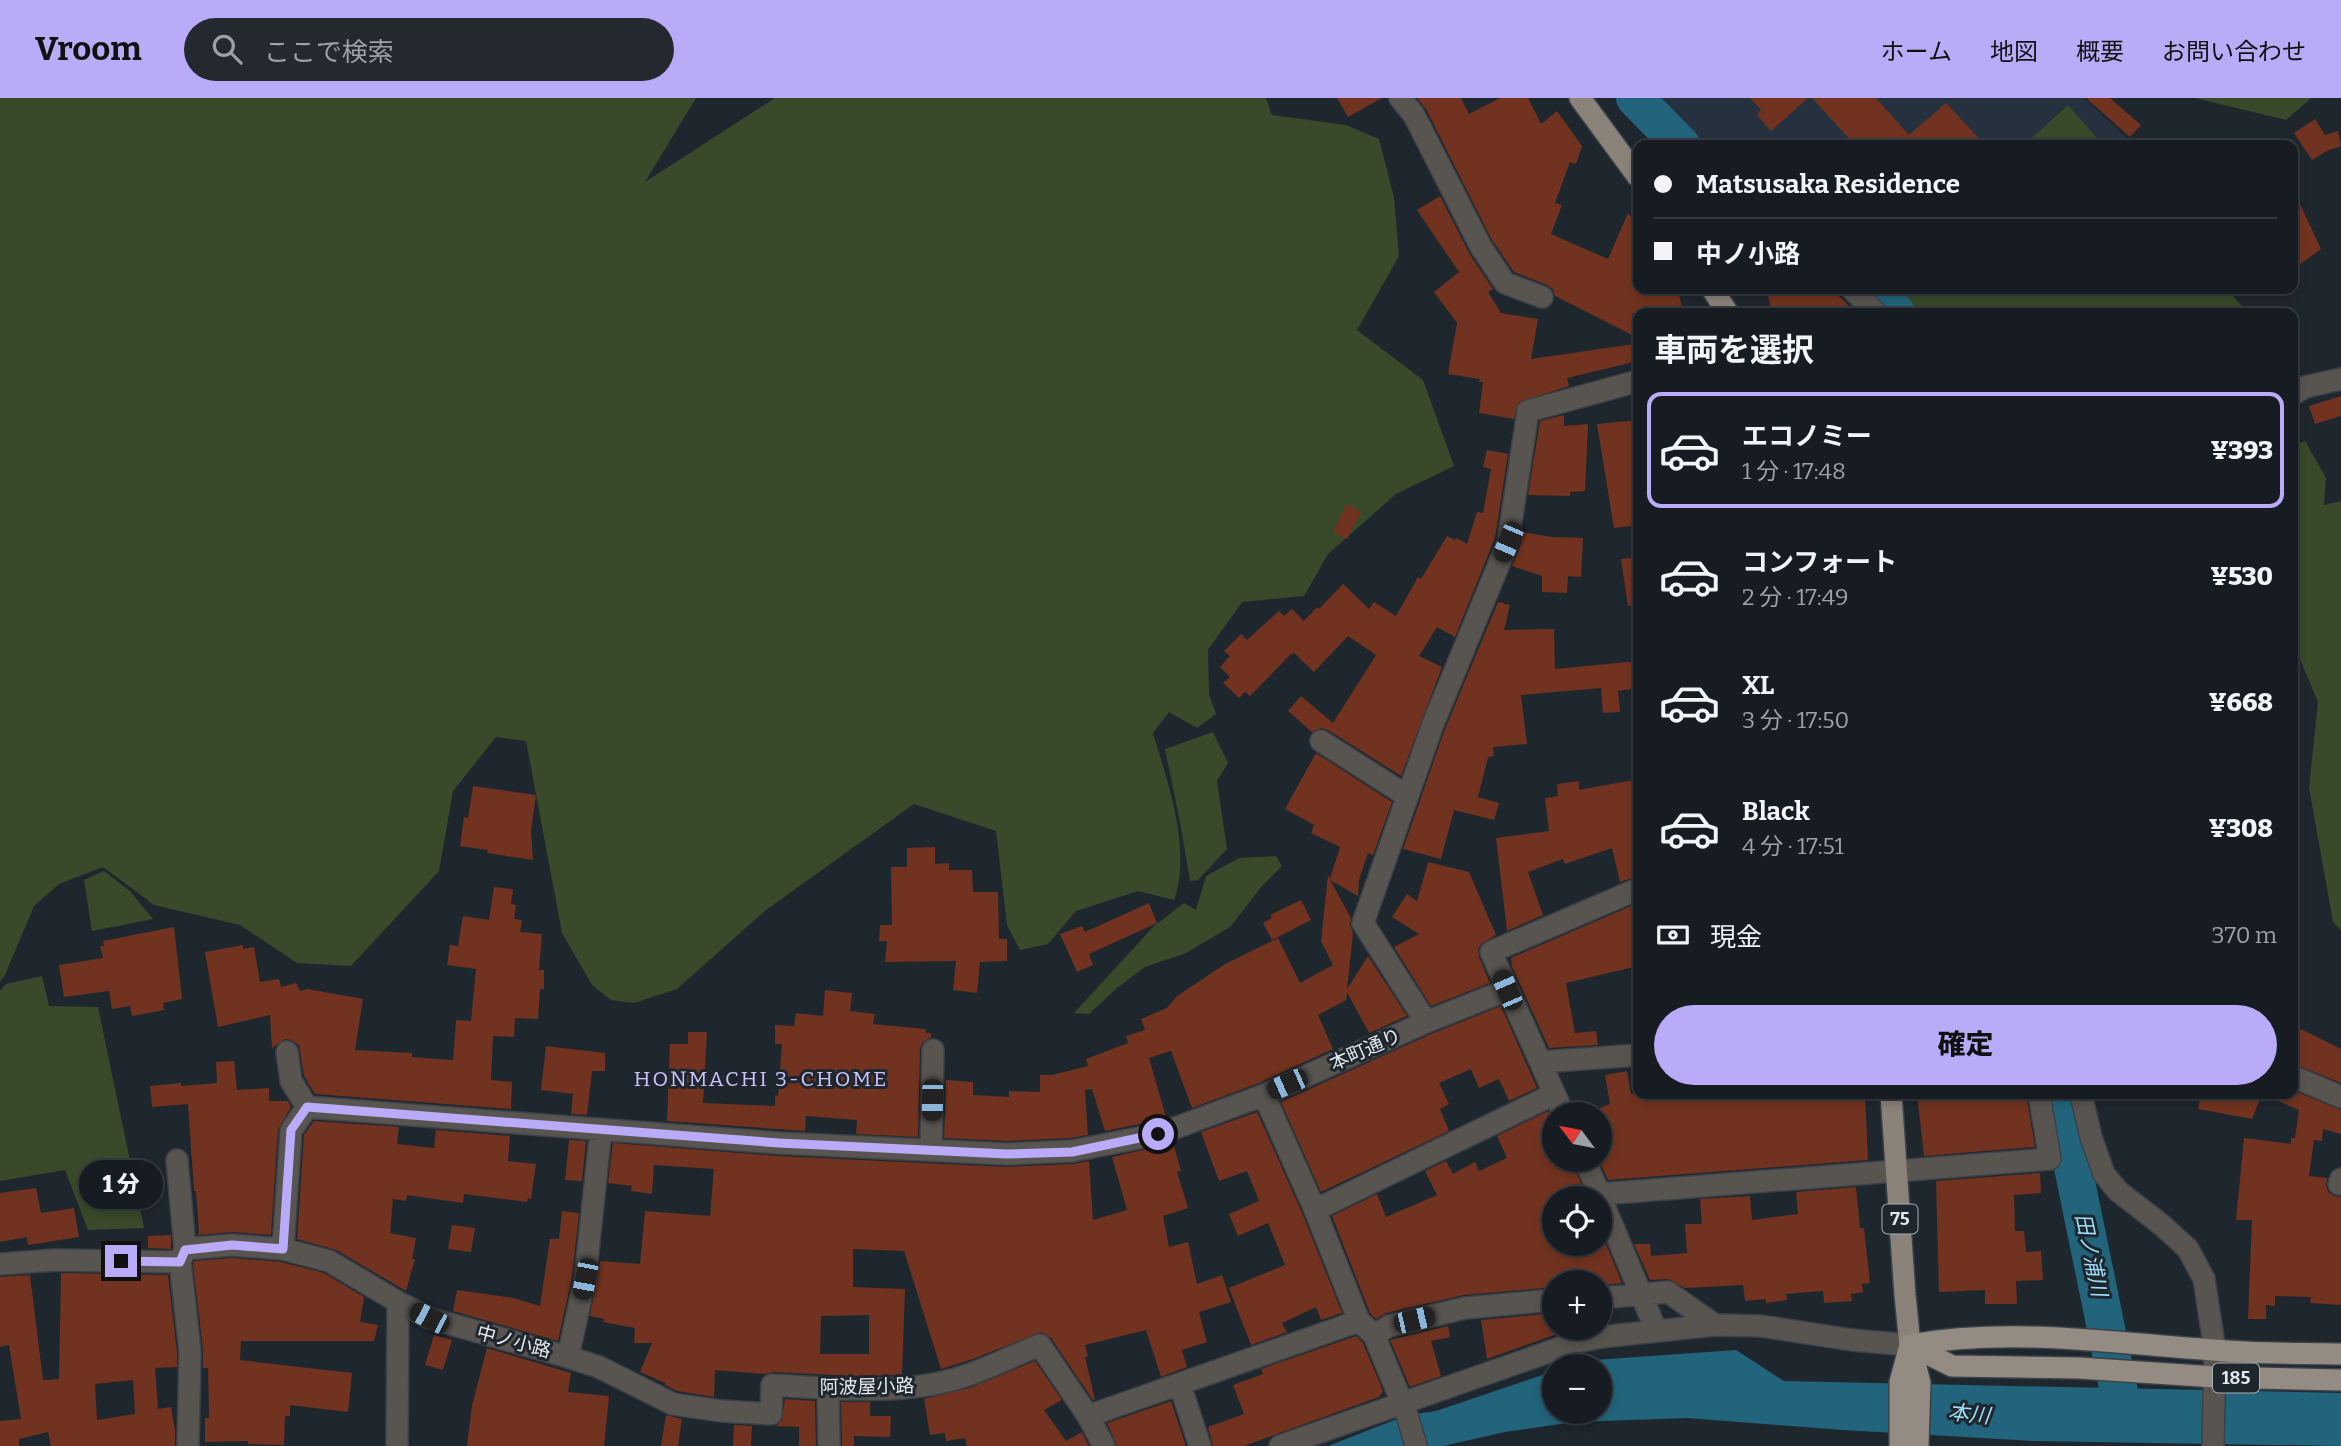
<!DOCTYPE html>
<html lang="ja">
<head>
<meta charset="utf-8">
<style>
  body { margin:0; font-family:Bitter,"Noto Sans JP",serif; background:#23292f; color:#f1f3f6; height:100vh; display:flex; flex-direction:column; font-size:26px; white-space:nowrap }
  * { box-sizing:border-box; margin:0 }
  p { font-size:23px; color:#9ea1a5 }
  .icon { flex:none; width:38px; height:38px; fill:none; stroke:currentColor; stroke-width:2; stroke-linecap:round; stroke-linejoin:round }
  .map { position:relative; flex:1; overflow:hidden }
  .drawer { position:absolute; left:1633px; top:210px; width:665px; height:791px; display:flex; flex-direction:column; background:#161c22; border-radius:14px; box-shadow:0 4px 10px #0003,0 0 0 2px #353a40 }
  .drawer>* { flex:none }
  .guide { position:absolute; left:1633px; top:42px; width:665px; height:154px; border-radius:14px; box-shadow:0 4px 10px #0003,0 0 0 2px #353a40; display:grid; align-content:center; height:154px; padding:0 21px; background:#161c22 }
  .needle { width:46px; rotate:302deg }
  .controls { position:absolute; left:1542px; top:1004px; display:grid; gap:14px }
  .controls a { display:grid; place-items:center; width:70px; height:70px; border-radius:50%; background:#161c22; box-shadow:0 4px 10px #0003,0 0 0 2px #353a40; font-size:35px }
  .end { position:absolute; width:32px; height:32px; margin:-16px; border:9px solid #b9abf7; background:#111; box-shadow:0 0 0 4px #111 }
  .from { border-radius:50% }
  .bubble { position:absolute; height:49px; border-radius:24px; background:#161c22; box-shadow:0 4px 10px #0003,0 0 0 2px #353a40; font-size:23px; font-weight:800; line-height:49px; text-align:center }
  .car { position:absolute; width:21px; height:42px; margin:-21px -10px; border-radius:9px; box-shadow:0 0 5px 2px #0007; background:linear-gradient(#222 24%,#8ab4d8 0 40%,#222 0 76%,#8ab4d8 0 86%,#222 0) }
  .guide b { display:flex; align-items:center; gap:24px; height:66px; font-size:26px }
  .guide b+b { border-top:2px solid #353a40 }
  .guide i { width:18px; height:18px; background:#f1f3f6 }
  ul { padding:0; list-style:none }
  li { display:flex; align-items:center; gap:21px; height:116px; margin:0 14px 10px; padding:0 7px; border:4px solid transparent; border-radius:14px }
  li div { flex:1 }
  li b { display:block; font-size:26px }
  li em { font-style:normal; font-weight:800 }
  li.current { border-color:#b9abf7 }
  li>.icon { width:63px; height:63px; stroke-width:1.5 }
  h2 { padding:0 21px; font-size:32px; line-height:84px }
  .pay { display:flex; align-items:center; gap:18px; height:77px; padding:0 21px; font-size:26px }
  .pay p { margin-inline-start:auto }
  .action { display:flex; gap:14px; margin-top:auto; padding:14px 21px }
  .action a { flex:1; height:80px; border-radius:42px; background:#b9abf7; color:#111; font-size:28px; font-weight:800; line-height:80px; text-align:center }
  header { display:flex; align-items:center; gap:42px; box-sizing:border-box; height:98px; padding:0 35px; background:#b9abf7; color:#111 }
  header strong { font-size:33px }
  nav { display:flex; gap:38px; margin-inline-start:auto; font-size:24px }
  .search { width:490px; height:63px; background:#23292f; display:flex; align-items:center; gap:18px; box-sizing:border-box; padding:0 24px; border-radius:38px; color:#9ea1a5; font-size:26px }
  .map>svg:first-child { display:block }
  .built { fill:#25313e }
  .green { fill:#384a2a }
  .water { fill:#22647b }
  .lines { fill:none; stroke-linecap:round; stroke-linejoin:round }
  .river { stroke:#22647b; stroke-width:38 }
  .building { fill:#71331f; fill-rule:evenodd }
  .minor-casing { stroke:#3a4149; stroke-width:24 }
  .tertiary-casing { stroke:#3a4149; stroke-width:24 }
  .primary-casing { stroke:#3a4149; stroke-width:24 }
  .trunk-casing { stroke:#3a4149; stroke-width:24 }
  .minor { stroke:#585450; stroke-width:21 }
  .tertiary { stroke:#585450; stroke-width:21 }
  .primary { stroke:#8b827a; stroke-width:21 }
  .trunk { stroke:#948c82; stroke-width:21 }
  .route { stroke:#b9abf7; stroke-width:9 }
  .labels { text-anchor:middle; stroke-width:6; stroke-linejoin:round; paint-order:stroke }
  .shield { fill:#1e262e; stroke:#a9aeb4; stroke-width:2 }
  .shield-label { font-size:18px; font-weight:bold; fill:#e4e9ee }
  .street-label { font-size:19px; fill:#e4e9ee; stroke:#1e262e }
  .neighbourhood-label { font-size:21px; letter-spacing:2px; fill:#cdc3fd; stroke:#1e262e }
  .water-label { font-size:21px; font-style:italic; fill:#9fdff9; stroke:#1e262e }
</style>
</head>
<body>
<header>
<strong>Vroom</strong>
<div class="search"><svg class="icon" aria-label="search" viewBox="0 0 24 24"><circle cx="10" cy="10" r="6"/><path d="M15 15l6 6"/></svg>ここで検索</div>
<nav><a>ホーム</a><a>地図</a><a>概要</a><a>お問い合わせ</a></nav>
</header>
<div class="map">
<svg width="2341" height="1348" viewBox="0 0 2341 1348">
  <rect width="100%" height="100%" fill="#1e262e"/>
  <!-- built -->
  <path class="built" d="M1644,0H2084L2134,47H1692Z"/>
  <!-- green -->
  <path class="green" d="M0,0H696L645,84L775,0H1266L1272,17L1346,27L1379,41L1394,99L1399,158L1357,232L1423,282L1454,368L1396,396L1328,456L1304,498L1242,504L1208,552L1209,596L1216,616L1197,630L1169,614L1153,635C1168,685 1192,752 1174,802L1138,793L1076,813L1048,846L1020,852L1007,827L996,733L914,706L766,812L677,891L634,905L611,902L592,887L562,835L526,643L496,639L453,693L439,773L351,868L297,865L240,827L154,807L103,769L59,786L34,808L5,877L0,884Z
    M2195,0H2311L2286,22Z
    M2068,7L2103,47H2024Z
    M1899,191H2227L2248,215H1917Z
    M2305,343L2326,380L2324,407L2341,403V832L2333,824L2309,690L2318,604L2293,545V347Z
    M1213,634L1228,665L1217,683L1227,751L1198,782L1190,783L1180,724L1165,651Z
    M1276,758L1282,768L1263,787L1230,829L1186,855L1145,869L1116,891L1089,916L1074,915L1154,828L1184,805L1196,812L1206,778L1239,760Z
    M104,773L130,793L153,821L92,833L84,782Z
    M42,878L49,908L98,909L144,1130L88,1132L65,1072L0,1083V893L6,886Z"/>
  <!-- water -->
  <path class="water" d="M1736,1252L1784,1283L2341,1295V1348L2034,1343L1843,1332L1687,1320L1574,1324L1505,1334L1443,1348H1328L1407,1317L1436,1313L1554,1273V1314H1600V1269H1568L1594,1262Z"/>
  <g class="lines">
    <!-- river -->
    <path class="river" d="M1635,0L1681,47
      M1873,191L1896,215
      M2058,996L2124,1318"/>
  </g>
  <!-- building -->
  <path class="building" d="M1337,0H1382L1348,19Z
    M1417,0H1461L1469,16L1500,0H1528L1541,26L1557,13L1582,48L1576,66L1570,64L1555,105L1562,107L1551,136L1608,161L1628,115L1638,128V191H1678L1683,215H1632L1638,240L1555,198L1553,191L1547,187L1514,174L1492,142L1426,11Z
    M1750,0H1808L1771,33L1757,17L1761,12Z
    M1812,0H1876L1909,37L1946,5L1985,47H1855Z
    M2086,0H2110L2141,27L2130,39Z
    M2315,21L2325,37L2338,33L2341,48L2327,53L2312,62L2294,35Z
    M2292,89L2321,151L2292,172Z
    M1440,98L1469,155L1493,191L1488,194L1501,215L1538,221L1531,261L1634,246L1638,263L1567,280L1569,288L1519,304L1514,321L1479,315L1483,284H1479L1480,281L1448,276L1457,225L1434,194L1459,174L1417,112Z
    M1794,191H1832L1856,215H1772L1768,198Z
    M2341,298V318L2315,326L2309,308Z
    M1564,317V328L1588,326L1585,393L1570,394V398L1528,397L1540,323Z
    M1638,322V427L1614,430L1597,326Z
    M1487,352L1508,356L1495,440L1455,539L1437,529L1419,558L1442,569L1401,678L1328,632L1321,630L1312,634L1288,613L1301,598L1333,625L1376,557L1348,538L1314,574L1294,555L1290,557L1250,598L1245,594L1239,600L1223,585L1230,579L1220,569L1230,558L1224,553L1241,536L1247,542L1279,513L1284,518L1292,511L1304,523L1317,509L1319,511L1343,486L1369,511L1374,504L1396,518L1418,479L1421,481L1447,438L1455,442L1456,440L1467,446L1477,414L1483,415L1491,371L1483,369Z
    M1347,406L1361,414L1347,441L1333,434Z
    M1523,434L1552,439L1583,440L1581,479L1568,478L1567,495L1542,494V478L1512,468L1520,449Z
    M1638,459V507L1628,508L1621,461Z
    M1498,504L1510,507L1504,532L1554,531L1555,571L1638,563V590L1618,593L1620,614L1603,615L1601,590L1521,597L1527,646L1493,649L1494,658L1488,659L1478,699L1499,705L1494,722L1454,712L1441,761L1403,751L1445,631Z
    M1316,655L1392,704L1373,757L1368,755L1359,782L1358,798L1330,782L1351,820L1350,827L1353,835L1347,891L1368,858L1407,918L1369,935L1347,894L1346,902L1318,917L1333,951L1259,985L1192,1010L1171,953L1149,960L1166,1019L1155,1023L1105,1033L1092,991L1085,992L1088,1037L1070,1040L1007,1043L944,1040L946,982L973,984V997L1009,999V993L1040,994V977H1052L1088,968L1086,961L1128,945L1126,938L1145,932L1141,921L1167,910L1177,898L1225,866L1278,840L1300,885L1333,867L1321,843L1328,777L1330,781L1340,749L1311,735L1314,727L1285,711Z
    M1633,682L1636,696L1638,695V778L1620,784L1612,750L1565,766L1563,761L1528,774L1543,817L1507,833L1496,740L1549,733L1545,700L1558,698L1557,686L1579,683V692Z
    M473,688L536,697L531,733L533,762L487,755L488,752L460,748L464,719L468,720Z
    M935,749V766L949,765V772H972L973,794H998L999,841H1007V863L980,864L977,895L953,892L956,863L885,864L887,843H879L880,827H892L891,769H907V750Z
    M1428,764L1469,774L1496,837L1481,846L1478,852L1479,859L1490,885L1431,908L1394,849L1419,836L1392,819L1407,796L1417,803Z
    M494,789L513,791L511,806L516,807L514,821L522,822L520,834L542,836L539,872H544V891H540L538,921L515,920L514,939L493,938L491,982L512,984L511,1011L315,996L304,978L299,947L291,942L285,941L272,950L270,917L218,929L205,854L243,847V851L254,849L260,884L279,881L281,889L296,885L300,893L307,891L363,901L355,952L412,955V959L453,962L456,922L471,923L476,871L447,867L450,847L458,848L463,818L489,822Z
    M1301,802L1311,822L1272,842L1263,825L1272,820L1270,817Z
    M1149,805L1157,825L1089,856L1093,867L1077,874L1060,836L1082,828L1085,834Z
    M1638,805V868L1566,885L1575,935L1596,933L1598,947L1549,950L1512,869L1511,860Z
    M174,829L182,901L163,905L164,912L132,918L130,908L112,911L109,893L64,899L59,867L103,860L100,848H104L103,843Z
    M825,892L852,895L850,913L875,916L873,926L926,931V935H931V939L922,945L920,952L918,1039L856,1036L857,1022L806,1018L805,1033L667,1023L670,946H688V934H707L703,1005L775,1008V997L778,998L782,946H775V927L794,928L796,915L823,918Z
    M1501,908L1537,990L1509,1003L1499,981L1479,990L1471,971L1439,985L1449,1006L1440,1011L1449,1033L1321,1094L1281,1004L1431,936Z
    M2301,931L2341,951V985L2292,965V948Z
    M546,948L605,955V973H592L587,1017L571,1016L573,996L541,992Z
    M234,963L237,992L269,990V1003H288L291,1009L278,1032L271,1137L233,1134L197,1137L199,1135L196,1093H194L188,1006L152,1009L150,988L181,985V988L217,985L216,964Z
    M1627,973L1631,996H1865L1868,1062L1608,1082L1599,1062L1600,1010L1610,1006L1605,977Z
    M2292,992L2341,1012V1036L2323,1031L2322,1043L2314,1042L2309,1078L2327,1080L2326,1087L2328,1094L2334,1098L2341,1099V1207L2310,1205L2311,1199L2275,1198V1208L2266,1207V1221H2248L2252,1122H2236L2244,1040L2291,1046V1040H2295L2299,1012L2262,996H2292Z
    M1917,996H2026L2035,1049L1924,1058Z
    M2201,996L2241,1001L2243,996H2262L2252,1021L2198,1011Z
    M1548,1013L1554,1025V1062H1572L1587,1101H1554V1146H1606L1622,1185L1603,1187L1600,1185H1554V1189L1464,1197L1386,1215L1376,1221L1370,1215L1332,1118L1377,1096L1386,1119L1437,1097L1425,1073L1446,1063L1453,1076L1475,1064L1479,1073L1507,1060L1497,1038Z
    M1257,1014L1303,1117L1342,1215L1321,1222L1316,1209L1282,1225L1287,1234L1251,1247L1229,1190L1285,1167L1268,1125L1238,1138L1229,1116L1259,1103L1247,1073L1219,1083L1201,1034Z
    M314,1023L399,1029L397,1046L434,1050L436,1032L510,1038L508,1063L536,1066L531,1101L528,1100L527,1104L464,1096L463,1105L407,1097L406,1103L393,1101L390,1135L416,1140L412,1161H415L406,1193L336,1152L297,1141L304,1037Z
    M569,1042L586,1043L582,1083L565,1082Z
    M613,1045L778,1058L1006,1069L1073,1066L1089,1063L1093,1122L1127,1112L1112,1059L1173,1045L1181,1073L1177,1074L1188,1110L1163,1118L1169,1149L1188,1144L1197,1186L1222,1177L1231,1204L1199,1214L1207,1244L1182,1252L1187,1269L1161,1279L1146,1232L1085,1247L1088,1258L1085,1259L1095,1302H1093L1051,1240L1041,1234L973,1261L941,1271L904,1153L853,1151V1189L905,1191L902,1277L856,1278L773,1274L765,1276L715,1272L714,1299L677,1293L665,1287V1285L640,1274L652,1245H634L635,1230L603,1224L604,1221L590,1218L600,1163L640,1166L645,1113L710,1118L714,1071L654,1067L652,1096L631,1093L632,1088L608,1085ZM869,1217V1256H820L821,1218Z
    M2040,1075L2041,1095L2014,1097L2015,1133H2024L2026,1154L2041,1153L2043,1182L2016,1183L2017,1206H1985V1192L1939,1194L1936,1083Z
    M1856,1089L1860,1130H1864L1870,1185L1862,1186L1863,1194L1851,1196L1852,1203L1824,1205L1823,1193L1786,1196L1787,1202L1766,1205V1201L1745,1203L1743,1187L1685,1190L1668,1181L1650,1182L1634,1146H1650L1651,1158L1687,1155L1685,1126H1702L1700,1101L1750,1098L1752,1122L1798,1116L1796,1094Z
    M36,1090L41,1115L74,1110L79,1139L28,1147L27,1139L0,1144V1095Z
    M562,1113L579,1115L572,1179L558,1243L453,1213L457,1192L513,1200L540,1208L550,1141H559Z
    M452,1127L475,1130L471,1154L448,1151Z
    M171,1137V1151L148,1150V1138Z
    M232,1160L281,1164L324,1175L364,1199L360,1224L378,1227L374,1243H241L240,1262L352,1275L348,1314L290,1307V1318H285L284,1347L248,1346V1343L205,1344V1320H209L208,1270H203V1252L193,1166L194,1163Z
    M61,1175L168,1177L177,1254V1269L155,1270L158,1311L171,1309L175,1333V1348H51L48,1334L19,1341V1348H0V1323L21,1321L9,1247L0,1249V1179L30,1177L43,1282L59,1281ZM133,1282L135,1316L97,1322L95,1286Z
    M1554,1215V1237L1487,1261L1481,1222Z
    M1448,1228L1450,1239L1431,1243L1441,1278L1410,1289L1390,1242Z
    M434,1237L452,1242L443,1272L425,1267Z
    M1356,1238L1363,1245L1383,1293L1379,1299L1244,1348H1213L1208,1329L1244,1316L1233,1287L1263,1276L1261,1271Z
    M487,1250L571,1275L568,1294L609,1298L604,1348H467L472,1307Z
    M1035,1263L1062,1302L1044,1312L1066,1343L1082,1334L1089,1348H967L965,1340L946,1343L945,1335L930,1337L924,1301L969,1290Z
    M785,1301L815,1303L816,1348H799V1329L776,1328L782,1322Z
    M1171,1303L1186,1348H1117L1107,1325Z
    M841,1304H870V1318H891L890,1339L854,1338V1348H842Z
    M666,1317L682,1321L678,1348H661Z
    M734,1327L752,1328L751,1348H733Z"/>
  <g class="lines">
    <!-- minor casing -->
    <g class="minor-casing">
      <path id="minor" d="M1400,0L1414,17L1481,149L1505,185L1542,199
        M1852,191L1876,215
        M2292,297L2305,289L2341,281
        M1321,643L1407,698
        M1426,924L1363,825L1433,626L1508,444L1528,313L1638,283
        M287,954L291,983L307,1009
        M1541,964L1638,957
        M2292,978L2341,999
        M1264,997L1315,1112L1359,1223L1374,1237L1407,1317L1416,1348
        M307,1009L779,1045L1007,1056L1072,1053L1159,1036L1264,997L1426,924L1507,892
        M1564,1017L1491,854L1638,791
        M931,1052L933,952
        M177,1062L185,1151
        M1585,1062L1656,1232
        M2339,1086L2341,1081
        M1601,1096L2050,1061L2039,996
        M1315,1112L1554,996
        M283,1151L291,1033L307,1009
        M180,1164L190,1253L188,1348
        M0,1166L55,1162L180,1164L185,1151L232,1147L283,1151L329,1163L398,1204L429,1220L568,1259L599,1269L673,1306L721,1313L771,1316L772,1287C825,1290 887,1296 939,1285C974,1278 1007,1260 1040,1247L1088,1318L1104,1348
        M1600,1200L1668,1194L1715,1227
        M1374,1237L1389,1228L1465,1210L1554,1202
        M568,1259L585,1181L601,1031
        M1180,1287L1200,1348
        M828,1290L829,1348
        M1088,1318L1359,1223
        M397,1348L398,1204
        M2213,1348L2215,1253"/>
    </g>
    <!-- tertiary casing -->
    <g class="tertiary-casing">
      <path id="tertiary" d="M2081,996L2091,1039L2104,1076L2118,1093L2163,1128L2188,1151L2204,1181L2215,1253
        M1280,1348L1577,1244L1601,1239L1715,1227L1761,1228L1852,1242L1910,1247"/>
    </g>
    <!-- primary casing -->
    <g class="primary-casing">
      <path id="primary" d="M1580,0L1638,79
        M1712,191L1728,215
        M1891,996L1905,1197L1910,1247"/>
    </g>
    <!-- trunk casing -->
    <g class="trunk-casing">
      <path id="trunk" d="M1910,1247L1952,1268L2079,1270L2215,1279L2341,1282
        M1910,1247C2011,1229 2112,1245 2213,1252C2255,1256 2298,1255 2341,1256
        M1911,1249L1920,1285L1918,1348
        M1900,1348V1284L1910,1247"/>
    </g>
    <!-- minor -->
    <use href="#minor" class="minor"/>
    <!-- tertiary -->
    <use href="#tertiary" class="tertiary"/>
    <!-- primary -->
    <use href="#primary" class="primary"/>
    <!-- trunk -->
    <use href="#trunk" class="trunk"/>
  </g>
  <g class="lines">
    <!-- route -->
    <path class="route" d="M121,1163L180,1164L185,1152L232,1147L283,1151L291,1032L307,1009L779,1045L1007,1056L1072,1054L1158,1036"/>
  </g>
  <g class="labels">
    <!-- shield labels -->
    <g class="shield">
      <rect x="1882.5" y="1106.5" width="35" height="29" rx="5"/>
      <rect x="2213" y="1265.5" width="46" height="29" rx="5"/>
    </g>
    <g class="shield-label">
      <text x="1900" y="1127">75</text>
      <text x="2236" y="1286">185</text>
    </g>
    <!-- street labels -->
    <g class="street-label">
      <text transform="translate(1365 951) rotate(-24)" y="7">本町通り</text>
      <text transform="translate(514 1243) rotate(15)" y="7">中ノ小路</text>
      <text transform="translate(867 1288) rotate(-1)" y="7">阿波屋小路</text>
    </g>
    <!-- neighbourhood labels -->
    <g class="neighbourhood-label">
      <text x="761" y="988">HONMACHI 3-CHOME</text>
    </g>
    <!-- water labels -->
    <g class="water-label">
      <text transform="translate(2091 1157) rotate(78)" y="7">田ノ浦川</text>
      <text transform="translate(1969 1316) rotate(6)" y="7">本川</text>
    </g>
  </g>
</svg>
<div class="controls">
<a><svg class="needle" viewBox="-14 -14 28 28"><path d="M0-13l5 13h-10z" fill="#e53935"/><path d="M0 13l5-13h-10z" fill="#9ea1a5"/></svg></a>
<a><svg class="icon" aria-label="locate" viewBox="0 0 24 24"><circle cx="12" cy="12" r="6"/><path d="M12 2v4M12 18v4M2 12h4M18 12h4"/></svg></a>
<a>+</a>
<a>−</a>
</div>
<i class="end from" style="left:1158px;top:1036px"></i>
<i class="end" style="left:121px;top:1163px"></i>
<div class="bubble" style="left:79px;top:1062px;width:84px">1 分</div>
<i class="car" style="left:1508px;top:444px;rotate:203deg"></i>
<i class="car" style="left:1507px;top:892px;rotate:337deg"></i>
<i class="car" style="left:1287px;top:986px;rotate:246deg"></i>
<i class="car" style="left:932px;top:1002px;rotate:181deg"></i>
<i class="car" style="left:585px;top:1181px;rotate:191deg"></i>
<i class="car" style="left:429px;top:1220px;rotate:297deg"></i>
<i class="car" style="left:1414px;top:1222px;rotate:77deg"></i>
<div class="guide">
<b><i class="from"></i>Matsusaka Residence</b>
<b><i></i>中ノ小路</b>
</div>
<section class="drawer">
<h2>車両を選択</h2>
<ul>
<li class="current"><svg class="icon" aria-label="car" viewBox="0 0 24 24"><path d="M5 17H2v-5l4-1 3-4h7l3 4 3 1v5h-3M9 17h6M6 11h13"/><circle cx="7" cy="17" r="2"/><circle cx="17" cy="17" r="2"/></svg><div><b>エコノミー</b><p>1 分 · 17:48</p></div><em>¥393</em></li>
<li><svg class="icon" aria-label="car" viewBox="0 0 24 24"><path d="M5 17H2v-5l4-1 3-4h7l3 4 3 1v5h-3M9 17h6M6 11h13"/><circle cx="7" cy="17" r="2"/><circle cx="17" cy="17" r="2"/></svg><div><b>コンフォート</b><p>2 分 · 17:49</p></div><em>¥530</em></li>
<li><svg class="icon" aria-label="car" viewBox="0 0 24 24"><path d="M5 17H2v-5l4-1 3-4h7l3 4 3 1v5h-3M9 17h6M6 11h13"/><circle cx="7" cy="17" r="2"/><circle cx="17" cy="17" r="2"/></svg><div><b>XL</b><p>3 分 · 17:50</p></div><em>¥668</em></li>
<li><svg class="icon" aria-label="car" viewBox="0 0 24 24"><path d="M5 17H2v-5l4-1 3-4h7l3 4 3 1v5h-3M9 17h6M6 11h13"/><circle cx="7" cy="17" r="2"/><circle cx="17" cy="17" r="2"/></svg><div><b>Black</b><p>4 分 · 17:51</p></div><em>¥308</em></li>
</ul>
<div class="pay"><svg class="icon" aria-label="cash" viewBox="0 0 24 24"><path d="M3 7h18v10H3z"/><circle cx="12" cy="12" r="2"/></svg>現金<p>370 m</p></div>
<div class="action"><a>確定</a></div>
</section>
</div>
</body>
</html>
